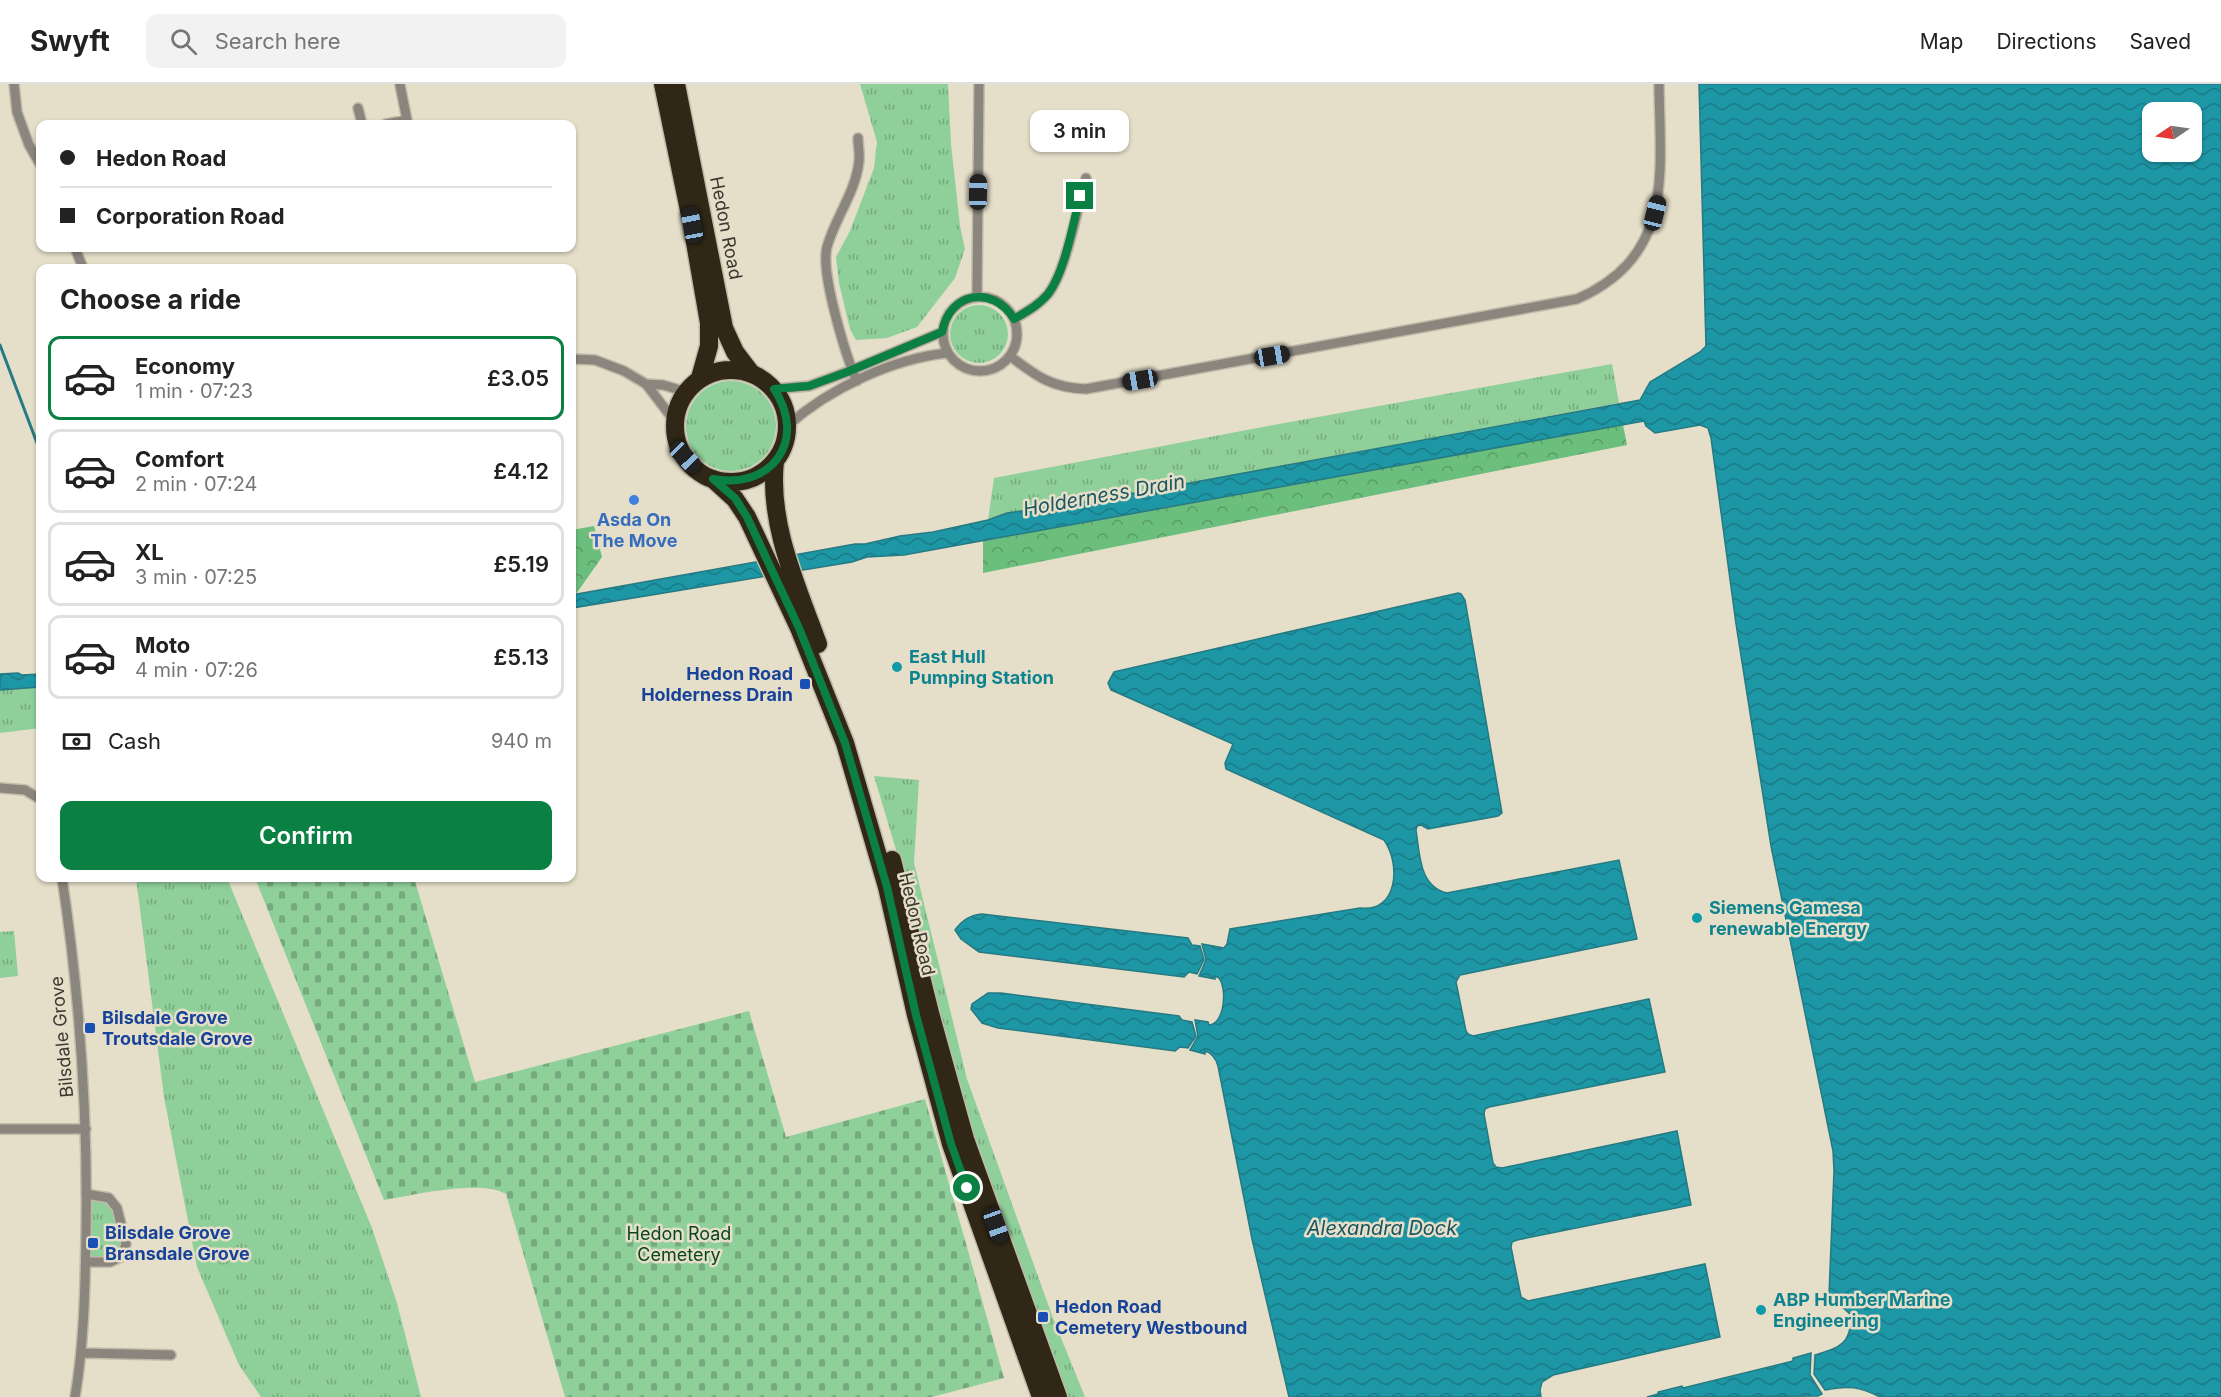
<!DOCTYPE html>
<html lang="en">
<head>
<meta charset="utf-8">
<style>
  body { margin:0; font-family:Inter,sans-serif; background:#f2f2f2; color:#222; height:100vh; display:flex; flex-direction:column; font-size:22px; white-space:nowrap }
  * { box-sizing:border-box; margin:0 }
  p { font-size:20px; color:#767676 }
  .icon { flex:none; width:33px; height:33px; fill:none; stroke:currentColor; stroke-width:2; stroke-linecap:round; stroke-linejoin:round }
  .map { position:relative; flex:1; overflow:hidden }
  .panel { position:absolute; left:36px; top:180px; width:540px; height:618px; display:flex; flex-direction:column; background:#fff; border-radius:12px; box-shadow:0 2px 4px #0004 }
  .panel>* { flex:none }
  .hud { position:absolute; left:36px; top:36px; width:540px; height:132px; border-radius:12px; box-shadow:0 2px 4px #0004; display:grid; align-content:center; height:132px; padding:0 24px; background:#fff }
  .needle { width:39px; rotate:257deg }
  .tools { position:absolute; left:2142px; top:18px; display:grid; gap:12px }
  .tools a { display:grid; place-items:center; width:60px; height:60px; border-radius:12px; background:#fff; box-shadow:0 2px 4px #0004; font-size:30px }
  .end { position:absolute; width:27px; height:27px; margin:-14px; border:8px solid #0b8043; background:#fff; box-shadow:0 0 0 3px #fff }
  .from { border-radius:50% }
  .bubble { position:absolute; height:42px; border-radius:12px; background:#fff; box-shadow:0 2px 4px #0004; font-size:20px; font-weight:600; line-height:42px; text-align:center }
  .car { position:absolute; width:18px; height:36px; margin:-18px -9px; border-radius:8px; box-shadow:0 0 4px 2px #0007; background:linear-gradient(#222 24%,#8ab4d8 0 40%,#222 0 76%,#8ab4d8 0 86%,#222 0) }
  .hud b { display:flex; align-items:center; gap:21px; height:57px; font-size:22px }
  .hud b+b { border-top:2px solid #e0e0e0 }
  .hud i { width:15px; height:15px; background:#222 }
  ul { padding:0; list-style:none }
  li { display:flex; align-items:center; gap:18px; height:84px; margin:0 12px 9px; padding:0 12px; border:3px solid #e0e0e0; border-radius:12px }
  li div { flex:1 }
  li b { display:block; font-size:22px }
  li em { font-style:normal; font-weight:600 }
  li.active { border-color:#0b8043 }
  li>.icon { width:54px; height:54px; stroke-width:1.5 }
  h2 { padding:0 24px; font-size:27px; line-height:72px }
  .pay { display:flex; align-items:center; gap:15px; height:66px; padding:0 24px; font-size:22px }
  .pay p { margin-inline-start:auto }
  .button { display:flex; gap:12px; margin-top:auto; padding:12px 24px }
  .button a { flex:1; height:69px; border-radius:12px; background:#0b8043; color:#fff; font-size:24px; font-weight:600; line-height:69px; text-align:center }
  header { display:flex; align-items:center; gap:36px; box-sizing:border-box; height:84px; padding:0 30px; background:#fff; border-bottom:2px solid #e0e0e0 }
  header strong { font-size:28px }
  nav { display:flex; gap:33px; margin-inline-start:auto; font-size:21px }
  .search { width:420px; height:54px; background:#f2f2f2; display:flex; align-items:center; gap:15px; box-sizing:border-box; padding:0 21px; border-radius:12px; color:#767676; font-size:22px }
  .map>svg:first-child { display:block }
  .grass { fill:url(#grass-tufts) }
  .forest { fill:url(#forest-crowns) }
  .cemetery { fill:url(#cemetery-stones) }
  .water { fill:url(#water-waves); stroke:#267a82; stroke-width:1.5; fill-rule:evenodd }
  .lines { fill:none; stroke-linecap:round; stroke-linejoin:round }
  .stream { stroke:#267a82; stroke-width:3 }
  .street-casing { stroke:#c0baa8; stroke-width:12 }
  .highway-casing { stroke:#c0baa8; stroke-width:21 }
  .street { stroke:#8a857d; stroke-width:9 }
  .highway { stroke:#302717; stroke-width:18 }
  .route { stroke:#0b8043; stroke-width:8 }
  .shop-dot { fill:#3f7fe0; stroke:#e5dec9; stroke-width:2 }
  .culture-dot { fill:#0f9aa8; stroke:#e5dec9; stroke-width:2 }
  .transit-dot { fill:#1a4fb4; stroke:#e5dec9; stroke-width:2 }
  .labels { text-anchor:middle; stroke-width:5; stroke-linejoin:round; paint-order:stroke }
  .street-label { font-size:18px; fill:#3c3931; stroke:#e5dec9 }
  .shop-label { font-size:18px; font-weight:bold; fill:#366cbe; stroke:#e5dec9 }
  .culture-label { font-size:18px; font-weight:bold; fill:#0d838f; stroke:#e5dec9; text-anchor:start }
  .transit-label { font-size:18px; font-weight:bold; fill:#164399; stroke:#e5dec9; text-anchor:start }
  .park-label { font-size:18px; fill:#09481e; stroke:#e5dec9 }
  .water-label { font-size:20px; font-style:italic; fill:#19565f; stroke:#e5dec9 }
</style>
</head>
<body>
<header>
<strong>Swyft</strong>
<div class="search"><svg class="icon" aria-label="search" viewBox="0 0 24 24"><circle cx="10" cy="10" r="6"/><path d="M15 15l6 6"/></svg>Search here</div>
<nav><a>Map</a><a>Directions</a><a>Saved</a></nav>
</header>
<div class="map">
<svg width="2221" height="1313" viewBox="0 0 2221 1313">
  <defs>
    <pattern id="grass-tufts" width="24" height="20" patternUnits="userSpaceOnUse" patternTransform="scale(1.5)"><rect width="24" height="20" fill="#8fcf9a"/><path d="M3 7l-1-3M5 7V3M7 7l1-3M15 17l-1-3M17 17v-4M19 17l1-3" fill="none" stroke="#76a97e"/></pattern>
    <pattern id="forest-crowns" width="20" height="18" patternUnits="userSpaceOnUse" patternTransform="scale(1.5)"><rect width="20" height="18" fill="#6bbe7c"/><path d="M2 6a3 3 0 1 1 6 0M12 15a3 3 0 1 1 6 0" fill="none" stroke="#599b66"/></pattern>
    <pattern id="cemetery-stones" width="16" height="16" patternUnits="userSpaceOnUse" patternTransform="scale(1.5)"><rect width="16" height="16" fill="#8fcf9a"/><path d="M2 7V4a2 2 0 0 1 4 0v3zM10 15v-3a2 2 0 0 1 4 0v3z" fill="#76a97e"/></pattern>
    <pattern id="water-waves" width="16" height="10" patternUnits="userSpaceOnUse" patternTransform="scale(1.5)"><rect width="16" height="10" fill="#1d96a5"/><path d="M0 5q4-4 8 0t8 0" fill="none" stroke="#1b7b87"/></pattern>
  </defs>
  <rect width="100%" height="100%" fill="#e5dec9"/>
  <!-- grass -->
  <path class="grass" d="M860,0H948L951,60L960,142L965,165L955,194L917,243L887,254L856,256L850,245L839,199L836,173L850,147L874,84L877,58Z
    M950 250a29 29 0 1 1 58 0a29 29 0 1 1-58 0Z
    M1612,280L1619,319L1190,399L1067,421L1007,429L988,436L994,394L1279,340Z
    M686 342a45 45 0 1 1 90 0a45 45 0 1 1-90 0Z
    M40,603V644L0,649V606Z
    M874,692L919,696L914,779L967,995L1053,1234L1085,1313H1062L968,1055L905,796Z
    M136,794H227L372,1144L397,1219L421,1313H261L239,1281L197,1183L164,1013Z
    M14,847L18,892L0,894V848Z
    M86,1110L109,1114L126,1160L121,1173L86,1178Z"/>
  <!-- forest -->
  <path class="forest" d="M1623,341L1627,361L983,489V457Z
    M594,442L602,473L576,510L572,511V446Z"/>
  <!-- cemetery -->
  <path class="cemetery" d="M255,794H414L475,998L749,927L786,1053L925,1015L1004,1294L932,1313H565L506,1110C481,1095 414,1111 384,1116Z"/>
  <!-- water -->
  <path class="water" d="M1699,0H2221V1313H1880C1860,1303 1848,1301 1825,1306L1814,1290L1815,1271C1841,1263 1851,1260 1851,1231L1829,1211L1834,1087L1833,1067L1771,762L1736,540L1711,354L1708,344L1700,341L1655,349L1646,342L1644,337L904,471L867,473L852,478L572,524V511L855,460H865L900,452L933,448L988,436L1007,429L1067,421L1190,399L1640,316L1650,298L1700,268L1706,262ZM2152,28H2192V68H2152Z
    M1458,509L1461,510L1465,516L1502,729L1498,732L1428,745L1421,741L1417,742L1416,746C1420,771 1419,802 1447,809L1619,776L1637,855L1460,891L1456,898L1466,947L1468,950L1473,952L1649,915L1665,988L1489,1023L1485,1025L1484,1030L1493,1079L1496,1083L1502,1084L1677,1047L1691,1121L1517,1156L1512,1158L1511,1163L1521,1213L1528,1217L1705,1180L1720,1253L1553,1291L1542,1298L1540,1306L1541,1313H1289L1252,1155L1218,982C1216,975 1213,969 1205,967V970L1190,966L1198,952L1195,936L1208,938L1209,941C1225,940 1227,904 1219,894L1215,892V895L1199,892L1206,876L1202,860L1224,864L1227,860L1230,845L1360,824C1398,829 1401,780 1384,756L1226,685L1225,679L1233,660L1111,606L1108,599L1114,588L1118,587Z
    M18,589L22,591L40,590V603L0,606V590Z
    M982,830L1188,854L1192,861L1200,862L1204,876L1197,890L1189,888L1184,893L979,868L961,855L955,846C962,836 970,831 982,830Z
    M988,909H1001L1179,932L1182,936L1192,938L1196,952L1188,964L1180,963L1175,967L998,944L982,939L971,925L972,920Z
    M1811,1269L1810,1291L1822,1310L1818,1312L1647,1313L1658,1310V1308L1682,1302L1683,1304L1793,1277V1274Z"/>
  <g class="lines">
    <!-- stream -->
    <path class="stream" d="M0,261L40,367"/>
    <!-- street casing -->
    <g class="street-casing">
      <path id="street" d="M14,0L17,28L29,61L40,80
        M400,1L407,36
        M358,24L362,40
        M386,40L407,36L408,40
        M75,164L83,184
        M943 250a37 37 0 1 1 74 0a37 37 0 1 1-74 0Z
        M977,213L979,0
        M1014,235C1026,228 1039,221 1048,210C1066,188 1077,124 1086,94
        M1010,272C1036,292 1052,304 1086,305L1577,215C1675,172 1660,90 1659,0
        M572,275L595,276L624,287L646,300L676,339
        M857,297C846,273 820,188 827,163C835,134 856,108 859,77C860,70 858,61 858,54
        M646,300L663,301L687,308
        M774,305L809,302L847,288L942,248
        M787,342C829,305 891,275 947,269
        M0,704L25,706L40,715
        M62,794C80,913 88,1033 86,1154C85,1207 84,1260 75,1313
        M0,1045H86
        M86,1178H110L121,1173L126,1160L117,1124L109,1114L86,1110
        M82,1269L171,1271"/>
    </g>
    <!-- highway casing -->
    <g class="highway-casing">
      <path id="highway" d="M663,0L692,141L709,239V262L700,294
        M676,0L724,244L735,268L751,289
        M675 342a56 56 0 1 1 112 0a56 56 0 1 1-112 0Z
        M775,377C768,440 797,502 818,560
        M713,395L735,415L747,433L799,544L845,659L887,803L916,931L951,1060L1041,1313
        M892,776L930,929L965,1055L1058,1313"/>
    </g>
    <!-- street -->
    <use href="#street" class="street"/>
    <!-- highway -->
    <use href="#highway" class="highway"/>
  </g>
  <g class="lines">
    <!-- route -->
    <path class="route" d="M967,1104L951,1060L916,931L887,803L845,659L799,544L747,433L735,414L713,395C772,406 808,356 774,305L809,302L847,288L942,248C950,207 993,201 1014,235C1026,228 1039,221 1048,210C1065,188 1073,140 1080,112"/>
  </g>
  <!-- markers -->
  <circle class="shop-dot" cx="634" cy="416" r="6"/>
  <g class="culture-dot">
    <circle cx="897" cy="583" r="6"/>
    <circle cx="1697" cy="834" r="6"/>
    <circle cx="1761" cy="1226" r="6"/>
  </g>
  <g class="transit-dot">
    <rect x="799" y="594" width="12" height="12" rx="3"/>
    <rect x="84" y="938" width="12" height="12" rx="3"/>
    <rect x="87" y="1153" width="12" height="12" rx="3"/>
    <rect x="1037" y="1227" width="12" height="12" rx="3"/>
  </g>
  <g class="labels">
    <!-- street labels -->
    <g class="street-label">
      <text transform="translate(726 144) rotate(79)" y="6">Hedon Road</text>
      <text transform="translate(917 840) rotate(77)" y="6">Hedon Road</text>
      <text transform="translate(62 953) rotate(-95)" y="6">Bilsdale Grove</text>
    </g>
    <!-- shop labels -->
    <g class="shop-label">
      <text x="634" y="442">Asda On<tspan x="634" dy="21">The Move</tspan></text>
    </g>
    <!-- culture labels -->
    <g class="culture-label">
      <text x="909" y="579">East Hull<tspan x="909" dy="21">Pumping Station</tspan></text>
      <text x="1709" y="830">Siemens Gamesa<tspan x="1709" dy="21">renewable Energy</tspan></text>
      <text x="1773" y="1222">ABP Humber Marine<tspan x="1773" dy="21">Engineering</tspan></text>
    </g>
    <!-- transit labels -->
    <g class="transit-label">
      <text x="793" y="596" text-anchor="end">Hedon Road<tspan x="793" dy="21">Holderness Drain</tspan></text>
      <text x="102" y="940">Bilsdale Grove<tspan x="102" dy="21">Troutsdale Grove</tspan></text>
      <text x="105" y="1155">Bilsdale Grove<tspan x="105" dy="21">Bransdale Grove</tspan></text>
      <text x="1055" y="1229">Hedon Road<tspan x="1055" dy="21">Cemetery Westbound</tspan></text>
    </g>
    <!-- park labels -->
    <g class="park-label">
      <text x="679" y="1156">Hedon Road<tspan x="679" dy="21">Cemetery</tspan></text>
    </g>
    <!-- water labels -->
    <g class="water-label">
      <text transform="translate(1104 411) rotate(-10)" y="7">Holderness Drain</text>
      <text x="1382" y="1151">Alexandra Dock</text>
    </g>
  </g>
</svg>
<div class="tools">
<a><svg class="needle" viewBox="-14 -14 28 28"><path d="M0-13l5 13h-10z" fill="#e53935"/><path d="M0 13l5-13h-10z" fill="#767676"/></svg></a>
</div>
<i class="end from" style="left:967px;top:1104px"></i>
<i class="end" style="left:1080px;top:112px"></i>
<div class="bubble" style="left:1030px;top:26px;width:99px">3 min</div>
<i class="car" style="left:978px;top:108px;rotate:1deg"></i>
<i class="car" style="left:1655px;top:129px;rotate:14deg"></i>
<i class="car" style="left:692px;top:141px;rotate:349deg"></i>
<i class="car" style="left:1272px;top:272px;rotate:80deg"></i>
<i class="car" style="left:1140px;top:296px;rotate:260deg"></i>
<i class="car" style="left:685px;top:373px;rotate:136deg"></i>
<i class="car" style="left:996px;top:1141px;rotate:160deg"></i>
<div class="hud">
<b><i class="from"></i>Hedon Road</b>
<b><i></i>Corporation Road</b>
</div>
<section class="panel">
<h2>Choose a ride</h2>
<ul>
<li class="active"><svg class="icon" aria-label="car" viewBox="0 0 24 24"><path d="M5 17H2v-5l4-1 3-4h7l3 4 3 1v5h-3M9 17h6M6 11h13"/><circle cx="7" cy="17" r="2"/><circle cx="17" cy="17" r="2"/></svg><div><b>Economy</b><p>1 min · 07:23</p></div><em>£3.05</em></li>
<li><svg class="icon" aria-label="car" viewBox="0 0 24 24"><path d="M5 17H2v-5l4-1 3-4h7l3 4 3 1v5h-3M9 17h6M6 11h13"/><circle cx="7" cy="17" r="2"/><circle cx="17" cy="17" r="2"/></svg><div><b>Comfort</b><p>2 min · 07:24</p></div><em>£4.12</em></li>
<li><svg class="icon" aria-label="car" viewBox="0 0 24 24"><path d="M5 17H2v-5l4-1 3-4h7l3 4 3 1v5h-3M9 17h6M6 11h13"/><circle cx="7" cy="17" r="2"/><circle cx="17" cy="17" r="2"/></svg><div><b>XL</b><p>3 min · 07:25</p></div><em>£5.19</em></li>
<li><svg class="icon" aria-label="car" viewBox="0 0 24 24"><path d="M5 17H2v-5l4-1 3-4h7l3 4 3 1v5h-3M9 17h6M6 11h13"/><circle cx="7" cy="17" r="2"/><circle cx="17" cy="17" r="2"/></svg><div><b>Moto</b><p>4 min · 07:26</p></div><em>£5.13</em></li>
</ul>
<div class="pay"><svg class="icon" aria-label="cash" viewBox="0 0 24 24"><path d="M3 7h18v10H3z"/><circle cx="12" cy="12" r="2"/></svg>Cash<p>940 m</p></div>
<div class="button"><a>Confirm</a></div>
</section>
</div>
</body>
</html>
